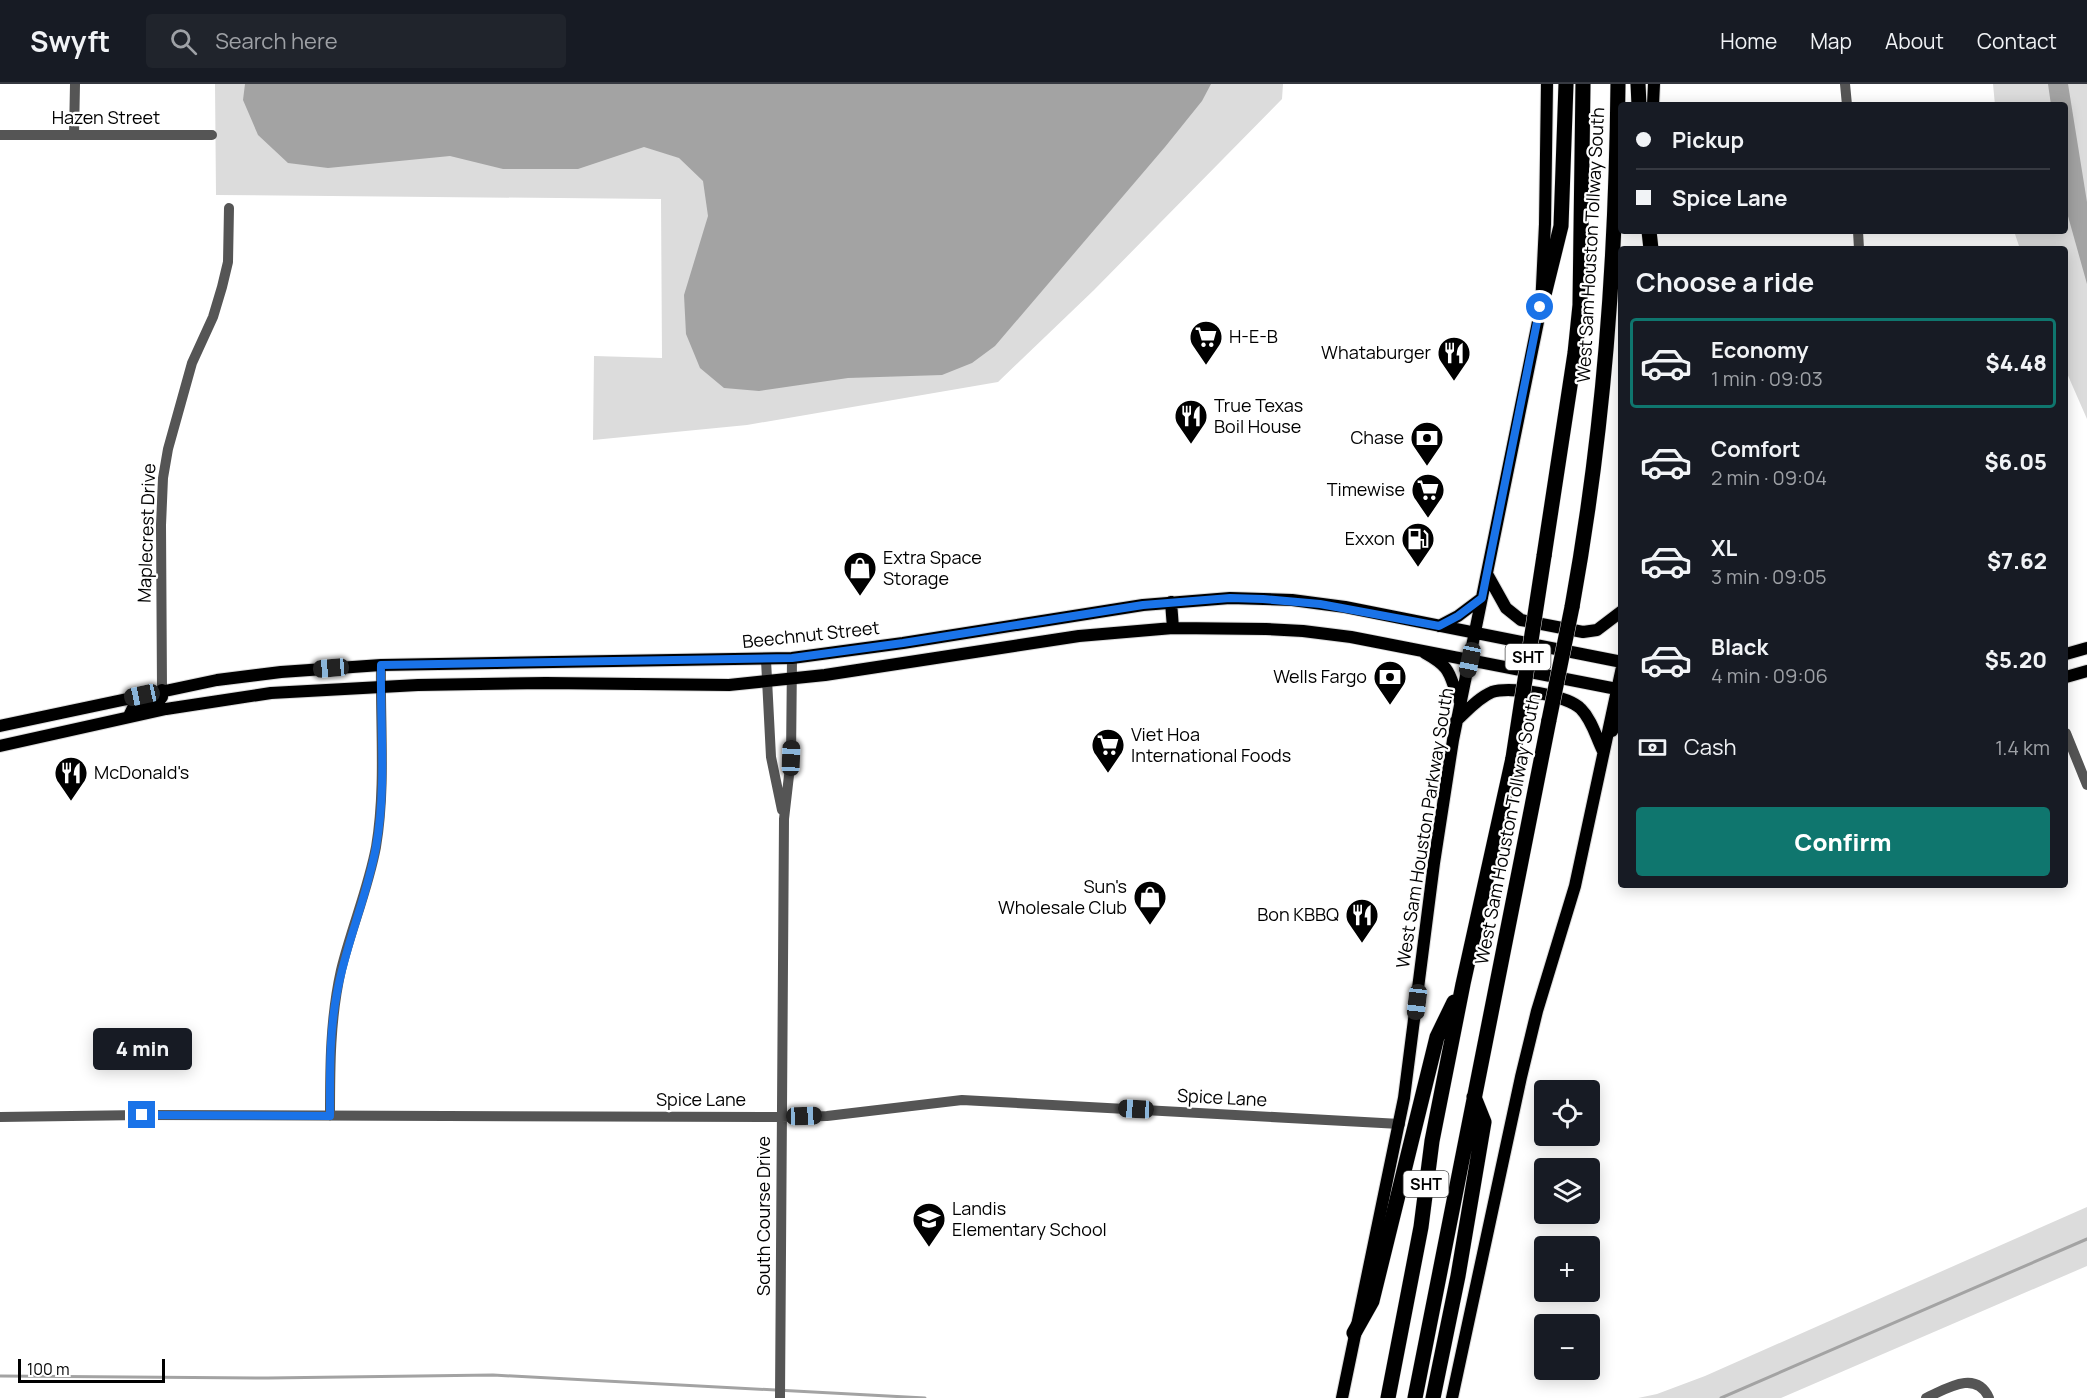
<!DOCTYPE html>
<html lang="en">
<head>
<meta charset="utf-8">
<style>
  body { margin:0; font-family:Manrope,sans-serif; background:#20242c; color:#f1f3f6; height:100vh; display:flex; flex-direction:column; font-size:22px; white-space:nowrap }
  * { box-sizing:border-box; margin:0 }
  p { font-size:20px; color:#9ea1a6 }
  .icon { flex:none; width:33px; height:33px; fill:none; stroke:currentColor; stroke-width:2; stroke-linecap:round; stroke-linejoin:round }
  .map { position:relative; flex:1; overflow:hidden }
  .details { position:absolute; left:1618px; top:162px; width:450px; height:642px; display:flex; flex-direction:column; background:#171b24; border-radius:6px; box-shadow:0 3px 15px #0003 }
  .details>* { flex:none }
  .guide { position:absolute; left:1618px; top:18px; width:450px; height:132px; border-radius:6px; box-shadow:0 3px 15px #0003; display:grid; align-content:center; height:132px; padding:0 18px; background:#171b24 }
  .controls { position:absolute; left:1534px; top:996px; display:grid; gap:12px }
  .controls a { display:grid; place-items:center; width:66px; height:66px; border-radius:6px; background:#171b24; box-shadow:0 3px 15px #0003; font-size:30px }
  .scale { position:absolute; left:18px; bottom:15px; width:147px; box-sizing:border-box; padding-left:6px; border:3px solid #000; border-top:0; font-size:16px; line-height:21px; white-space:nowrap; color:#000; -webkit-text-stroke:4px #fff; paint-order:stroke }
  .end { position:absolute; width:27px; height:27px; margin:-14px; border:8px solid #1a73e8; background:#fff; box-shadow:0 0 0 3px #fff }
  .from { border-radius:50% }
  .bubble { position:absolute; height:42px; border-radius:6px; background:#171b24; box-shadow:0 3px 15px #0003; font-size:20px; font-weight:800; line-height:42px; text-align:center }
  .car { position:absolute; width:18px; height:36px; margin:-18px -9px; border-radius:8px; box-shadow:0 0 4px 2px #0007; background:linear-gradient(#222 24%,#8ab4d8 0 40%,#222 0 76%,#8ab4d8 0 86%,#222 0) }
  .guide b { display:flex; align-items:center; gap:21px; height:57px; font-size:22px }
  .guide b+b { border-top:2px solid #363941 }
  .guide i { width:15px; height:15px; background:#f1f3f6 }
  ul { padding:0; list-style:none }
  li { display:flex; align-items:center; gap:18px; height:90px; margin:0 12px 9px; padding:0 6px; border:3px solid transparent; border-radius:6px }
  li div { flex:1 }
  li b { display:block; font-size:22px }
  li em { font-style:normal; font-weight:800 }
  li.on { border-color:#0f766e }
  li>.icon { width:54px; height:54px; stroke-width:1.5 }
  h2 { padding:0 18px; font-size:27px; line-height:72px }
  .pay { display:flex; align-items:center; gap:15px; height:66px; padding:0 18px; font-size:22px }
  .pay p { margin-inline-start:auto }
  .primary-button { display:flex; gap:12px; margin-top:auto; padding:12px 18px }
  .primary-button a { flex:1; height:69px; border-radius:6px; background:#0f766e; color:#fff; font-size:24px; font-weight:800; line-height:69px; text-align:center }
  header { display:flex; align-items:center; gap:36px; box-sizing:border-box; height:84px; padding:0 30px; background:#171b24; border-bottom:2px solid #363941 }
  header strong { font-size:28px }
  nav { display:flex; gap:33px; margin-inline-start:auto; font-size:21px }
  .search { width:420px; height:54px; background:#20242c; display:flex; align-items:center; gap:15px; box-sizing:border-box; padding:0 21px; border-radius:6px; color:#9ea1a6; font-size:22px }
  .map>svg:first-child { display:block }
  .green { fill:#dcdcdc }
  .water { fill:#a3a3a3 }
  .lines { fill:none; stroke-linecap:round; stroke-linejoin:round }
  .stream { stroke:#a3a3a3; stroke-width:3 }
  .major-casing { stroke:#dbdbdb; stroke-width:14 }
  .highway-casing { stroke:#dbdbdb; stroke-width:16 }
  .minor { stroke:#555; stroke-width:10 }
  .major { stroke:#000; stroke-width:12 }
  .highway { stroke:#000; stroke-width:15 }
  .highway-bridge-casing { stroke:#dbdbdb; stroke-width:16; stroke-linecap:butt }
  .highway-bridge { stroke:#000; stroke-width:15 }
  .route { stroke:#1a73e8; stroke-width:8 }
  .labels { text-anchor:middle; stroke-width:4.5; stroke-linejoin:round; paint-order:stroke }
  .shield { fill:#fff; stroke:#4c4c4c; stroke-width:1.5 }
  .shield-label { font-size:16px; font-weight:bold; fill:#000 }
  .street-label { font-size:18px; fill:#000; stroke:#fff }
  .poi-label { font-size:18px; fill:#000; stroke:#fff; text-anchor:end }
</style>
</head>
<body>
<header>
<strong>Swyft</strong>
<div class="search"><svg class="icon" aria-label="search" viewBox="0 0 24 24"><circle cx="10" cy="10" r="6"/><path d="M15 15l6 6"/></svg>Search here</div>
<nav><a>Home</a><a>Map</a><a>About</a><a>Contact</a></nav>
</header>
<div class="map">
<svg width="2087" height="1314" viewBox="0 0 2087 1314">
  <rect width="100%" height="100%" fill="#fff"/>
  <!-- green -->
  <path class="green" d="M215,0H1283L1282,15L1094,206L998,298L747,341L593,356L594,272L662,274L661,115L216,111Z
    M1993,0H2087V335L2066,287V165H2020L2014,147H2066V21H1995Z
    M2087,1123V1182L1781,1314H1638L1657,1310L1705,1292Z"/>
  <!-- water -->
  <path class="water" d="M245,0H1211L1202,17L1165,63L995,262L972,279L942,291L848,294L759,307L724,304L700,284L686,250L684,211L708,132L703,97L679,74L644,63L578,85H503L450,72L328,84L288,79L258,51L243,16Z
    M2048,0H2068L2087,118V200L2066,125V21H2051Z"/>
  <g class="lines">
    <!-- stream -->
    <path class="stream" d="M0,1292L268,1294L493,1291L925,1314
      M1721,1314L2087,1155"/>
    <!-- major casing -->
    <g class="major-casing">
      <path id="major" d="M1653,21L1654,0
        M1487,490L1506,524L1521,536L1583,548L1597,546L1622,527
        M1171,518L1173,544
        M1439,542L1458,532L1482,514
        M1425,569C1454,585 1448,591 1460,618
        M2066,570L2087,564
        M2066,593L2087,587
        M129,632L133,624L159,617L162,613V606
        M1456,637C1467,627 1478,614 1492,608C1510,602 1568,611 1581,625C1592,636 1596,653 1603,667
        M0,642L217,596L281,588L381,581L792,574L903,559L1143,521L1230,514L1292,516L1345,523L1622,578
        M1612,647L1622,629
        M0,662L166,625L271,609L418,601L546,599L729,601L825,591L1079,552L1173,544L1266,545L1303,547L1351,553L1622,606
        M1342,1314L1404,1014L1434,779L1453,656L1541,223L1545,140L1547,0
        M1452,1314L1521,993L1537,927L1575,802L1622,583"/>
    </g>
    <!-- highway casing -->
    <g class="highway-casing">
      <path id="highway" d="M1638,0L1639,21
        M1649,147L1651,165
        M1541,223L1561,142L1566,0
        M1544,472L1575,269L1580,221L1583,0
        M1572,523C1604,346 1616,179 1618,0
        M1354,1249L1372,1217L1437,953L1454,918
        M1388,1314L1421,1143L1432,1057L1463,900L1513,674
        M1415,1314L1549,636
        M1433,1314L1458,1192L1484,1038L1474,1013"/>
    </g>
    <!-- minor -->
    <path class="minor" d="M1845,0L1847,21
      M0,51H212
      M74,51L75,0
      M1858,147L1859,165
      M766,576L771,673L782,726
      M162,606L161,441L163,394L168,365L192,279L213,233L222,203L228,178L229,124
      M2066,649L2087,701
      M330,1032C330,983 330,935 341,886C351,845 368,805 376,763C386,703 380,641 381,581
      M0,1033L142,1031L781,1033L827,1032L962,1016L1400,1040
      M780,1314L784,735L791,674L792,574
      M1926,1314C1946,1305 1976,1285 1989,1314"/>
    <!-- major -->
    <use href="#major" class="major"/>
    <!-- highway -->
    <use href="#highway" class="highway"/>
    <!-- highway-bridge casing -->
    <g class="highway-bridge-casing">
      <path id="highway-bridge" d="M1549,636L1572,523
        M1513,674L1544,472"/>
    </g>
    <!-- highway-bridge -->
    <use href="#highway-bridge" class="highway-bridge"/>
  </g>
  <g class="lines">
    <!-- route -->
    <path class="route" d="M142,1031L330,1032C330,991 329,949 337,909C346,859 367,813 376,763C387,703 380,641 381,581L792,574L903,559L1143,521L1230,514L1263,515L1320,520L1439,542L1458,532L1482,514L1540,223"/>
  </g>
  <!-- icons -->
  <defs>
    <g id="supermarket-pin" transform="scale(1.725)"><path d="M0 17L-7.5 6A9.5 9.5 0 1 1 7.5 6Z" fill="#000" stroke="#fff"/><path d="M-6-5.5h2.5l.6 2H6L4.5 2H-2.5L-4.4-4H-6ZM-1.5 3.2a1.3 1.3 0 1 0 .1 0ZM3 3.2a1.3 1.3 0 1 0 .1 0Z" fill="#fff"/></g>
    <g id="restaurant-pin" transform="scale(1.725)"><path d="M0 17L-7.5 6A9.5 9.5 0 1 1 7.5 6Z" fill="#000" stroke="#fff"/><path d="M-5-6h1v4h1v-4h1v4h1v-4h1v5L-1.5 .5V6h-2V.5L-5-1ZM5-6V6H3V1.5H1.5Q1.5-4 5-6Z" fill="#fff"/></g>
    <g id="bank-pin" transform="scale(1.725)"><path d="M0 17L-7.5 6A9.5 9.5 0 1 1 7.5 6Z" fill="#000" stroke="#fff"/><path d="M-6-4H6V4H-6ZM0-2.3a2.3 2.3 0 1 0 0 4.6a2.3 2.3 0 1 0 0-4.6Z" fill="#fff"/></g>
    <g id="fuel-pin" transform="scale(1.725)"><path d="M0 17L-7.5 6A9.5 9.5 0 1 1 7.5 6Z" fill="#000" stroke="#fff"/><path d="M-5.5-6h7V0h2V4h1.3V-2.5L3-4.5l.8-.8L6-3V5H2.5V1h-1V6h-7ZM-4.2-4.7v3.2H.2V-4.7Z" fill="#fff"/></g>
    <g id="shop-pin" transform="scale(1.725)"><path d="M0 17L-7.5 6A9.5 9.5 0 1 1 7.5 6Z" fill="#000" stroke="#fff"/><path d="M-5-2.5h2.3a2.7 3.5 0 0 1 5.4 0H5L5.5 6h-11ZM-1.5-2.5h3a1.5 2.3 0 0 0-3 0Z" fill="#fff"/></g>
    <g id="school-pin" transform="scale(1.725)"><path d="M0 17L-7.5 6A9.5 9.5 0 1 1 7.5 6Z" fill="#000" stroke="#fff"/><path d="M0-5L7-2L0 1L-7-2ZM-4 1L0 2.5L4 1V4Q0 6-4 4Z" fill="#fff"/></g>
  </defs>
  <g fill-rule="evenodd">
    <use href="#supermarket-pin" x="1206" y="253"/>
    <use href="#restaurant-pin" x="1454" y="269"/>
    <use href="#restaurant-pin" x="1191" y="332"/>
    <use href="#bank-pin" x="1427" y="354"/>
    <use href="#supermarket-pin" x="1428" y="406"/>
    <use href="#fuel-pin" x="1418" y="455"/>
    <use href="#shop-pin" x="860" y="484"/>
    <use href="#bank-pin" x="1390" y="593"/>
    <use href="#supermarket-pin" x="1108" y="661"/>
    <use href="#restaurant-pin" x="71" y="689"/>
    <use href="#shop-pin" x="1150" y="813"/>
    <use href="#restaurant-pin" x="1362" y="831"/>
    <use href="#school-pin" x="929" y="1135"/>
  </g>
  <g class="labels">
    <!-- shield labels -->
    <g class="shield">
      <rect x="1505.5" y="560" width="45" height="26" rx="4.5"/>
      <rect x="1403.5" y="1087" width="45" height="26" rx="4.5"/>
    </g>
    <g class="shield-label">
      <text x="1528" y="579">SHT</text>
      <text x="1426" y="1106">SHT</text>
    </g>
    <!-- street labels -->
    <g class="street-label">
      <text x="106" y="40">Hazen Street</text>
      <text transform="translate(1591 161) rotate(-87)" y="6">West Sam Houston Tollway South</text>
      <text transform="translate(147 449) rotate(-88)" y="6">Maplecrest Drive</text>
      <text transform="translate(811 551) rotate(-6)" y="6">Beechnut Street</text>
      <text transform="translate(1425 744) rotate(-81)" y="6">West Sam Houston Parkway South</text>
      <text transform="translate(1508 745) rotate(-79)" y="6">West Sam Houston Tollway South</text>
      <text transform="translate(1222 1014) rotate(3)" y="6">Spice Lane</text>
      <text x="701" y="1022">Spice Lane</text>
      <text transform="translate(764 1132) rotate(-90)" y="6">South Course Drive</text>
    </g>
    <!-- poi labels -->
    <g class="poi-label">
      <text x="1229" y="259" text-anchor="start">H-E-B</text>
      <text x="1431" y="275">Whataburger</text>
      <text x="1214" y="328" text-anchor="start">True Texas<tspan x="1214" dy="21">Boil House</tspan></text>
      <text x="1404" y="360">Chase</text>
      <text x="1405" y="412">Timewise</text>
      <text x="1395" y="461">Exxon</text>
      <text x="883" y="480" text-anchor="start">Extra Space<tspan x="883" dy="21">Storage</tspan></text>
      <text x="1367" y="599">Wells Fargo</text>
      <text x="1131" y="657" text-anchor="start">Viet Hoa<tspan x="1131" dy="21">International Foods</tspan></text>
      <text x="94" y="695" text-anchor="start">McDonald's</text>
      <text x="1127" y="809">Sun's<tspan x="1127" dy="21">Wholesale Club</tspan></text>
      <text x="1339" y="837">Bon KBBQ</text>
      <text x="952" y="1131" text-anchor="start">Landis<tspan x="952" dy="21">Elementary School</tspan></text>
    </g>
  </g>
</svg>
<div class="controls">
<a><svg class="icon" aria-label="locate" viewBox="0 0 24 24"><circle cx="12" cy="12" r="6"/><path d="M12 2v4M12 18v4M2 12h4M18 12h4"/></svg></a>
<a><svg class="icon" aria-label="layers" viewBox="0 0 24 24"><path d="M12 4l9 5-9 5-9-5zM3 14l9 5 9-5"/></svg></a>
<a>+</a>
<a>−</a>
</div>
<div class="scale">100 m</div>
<i class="end from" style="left:1540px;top:223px"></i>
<i class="end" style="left:142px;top:1031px"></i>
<div class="bubble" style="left:93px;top:944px;width:99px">4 min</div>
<i class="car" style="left:1470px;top:576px;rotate:192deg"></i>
<i class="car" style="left:331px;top:584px;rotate:265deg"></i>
<i class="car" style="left:142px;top:611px;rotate:258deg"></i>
<i class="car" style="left:791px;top:674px;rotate:2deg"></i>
<i class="car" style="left:1417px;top:918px;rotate:187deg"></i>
<i class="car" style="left:1136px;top:1025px;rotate:273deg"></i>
<i class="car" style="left:804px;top:1032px;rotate:88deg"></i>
<div class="guide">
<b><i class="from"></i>Pickup</b>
<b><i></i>Spice Lane</b>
</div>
<section class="details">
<h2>Choose a ride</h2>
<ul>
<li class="on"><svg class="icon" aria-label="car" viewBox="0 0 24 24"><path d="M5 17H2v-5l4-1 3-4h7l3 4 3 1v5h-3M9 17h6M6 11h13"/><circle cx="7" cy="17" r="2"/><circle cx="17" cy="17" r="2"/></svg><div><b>Economy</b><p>1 min · 09:03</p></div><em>$4.48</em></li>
<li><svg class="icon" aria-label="car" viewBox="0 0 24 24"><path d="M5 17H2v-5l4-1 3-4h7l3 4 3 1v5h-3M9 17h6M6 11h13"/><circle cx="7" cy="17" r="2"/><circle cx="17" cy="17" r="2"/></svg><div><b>Comfort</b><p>2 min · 09:04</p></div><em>$6.05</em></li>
<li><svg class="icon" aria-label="car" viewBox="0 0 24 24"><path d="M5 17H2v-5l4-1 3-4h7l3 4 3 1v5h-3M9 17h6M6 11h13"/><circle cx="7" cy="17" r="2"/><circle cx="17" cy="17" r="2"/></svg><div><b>XL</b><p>3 min · 09:05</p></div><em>$7.62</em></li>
<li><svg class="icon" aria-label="car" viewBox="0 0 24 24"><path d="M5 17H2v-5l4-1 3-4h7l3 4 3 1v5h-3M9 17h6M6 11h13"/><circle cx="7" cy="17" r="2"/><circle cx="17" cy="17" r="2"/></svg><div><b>Black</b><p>4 min · 09:06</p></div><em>$5.20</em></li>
</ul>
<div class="pay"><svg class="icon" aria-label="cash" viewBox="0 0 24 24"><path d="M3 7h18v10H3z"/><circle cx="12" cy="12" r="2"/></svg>Cash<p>1.4 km</p></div>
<div class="primary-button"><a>Confirm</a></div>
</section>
</div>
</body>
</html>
